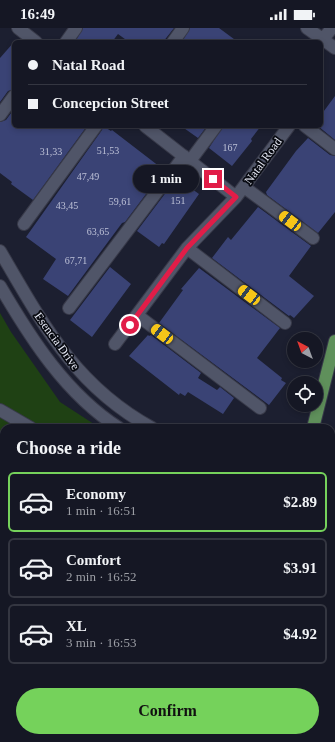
<!DOCTYPE html>
<html lang="en">
<head>
<meta charset="utf-8">
<style>
  body { margin:0; font-family:"Times New Roman",serif; background:#1e202c; color:#f1f3f6; height:100vh; display:flex; flex-direction:column; font-size:15px; white-space:nowrap }
  * { box-sizing:border-box; margin:0 }
  p { font-size:13px; color:#9d9fa6 }
  .icon { flex:none; width:22px; height:22px; fill:none; stroke:currentColor; stroke-width:2; stroke-linecap:round; stroke-linejoin:round }
  .map { position:relative; flex:1; overflow:hidden }
  .drawer { position:absolute; left:0px; top:396px; width:335px; height:318px; display:flex; flex-direction:column; background:#151724; border-radius:12px 12px 0 0; box-shadow:0 2px 6px #0003,0 0 0 1px #343641 }
  .drawer>* { flex:none }
  .guide { position:absolute; left:12px; top:12px; width:311px; height:88px; border-radius:6px; box-shadow:0 2px 6px #0003,0 0 0 1px #343641; display:grid; align-content:center; height:88px; padding:0 16px; background:#151724 }
  .needle { width:26px; rotate:319deg }
  .fabs { position:absolute; left:287px; top:304px; display:grid; gap:8px }
  .fabs a { display:grid; place-items:center; width:36px; height:36px; border-radius:50%; background:#151724; box-shadow:0 2px 6px #0003,0 0 0 1px #343641; font-size:20px }
  .end { position:absolute; width:18px; height:18px; margin:-9px; border:5px solid #e11d48; background:#fff; box-shadow:0 0 0 2px #fff }
  .from { border-radius:50% }
  .bubble { position:absolute; height:28px; border-radius:14px; background:#151724; box-shadow:0 2px 6px #0003,0 0 0 1px #343641; font-size:13px; font-weight:700; line-height:28px; text-align:center }
  .car { position:absolute; width:12px; height:24px; margin:-12px -6px; border-radius:5px; box-shadow:0 0 3px 1px #0007; background:linear-gradient(#f5c518 24%,#345 0 40%,#f5c518 0 76%,#345 0 86%,#f5c518 0) }
  .guide b { display:flex; align-items:center; gap:14px; height:38px; font-size:15px }
  .guide b+b { border-top:1px solid #343641 }
  .guide i { width:10px; height:10px; background:#f1f3f6 }
  ul { padding:0; list-style:none }
  li { display:flex; align-items:center; gap:12px; height:60px; margin:0 8px 6px; padding:0 8px; border:2px solid #343641; border-radius:6px }
  li div { flex:1 }
  li b { display:block; font-size:15px }
  li em { font-style:normal; font-weight:700 }
  li.current { border-color:#75d25b }
  li>.icon { width:36px; height:36px; stroke-width:1.5 }
  h2 { padding:0 16px; font-size:18px; line-height:48px }
  .primary-button { display:flex; gap:8px; margin-top:auto; padding:8px 16px }
  .primary-button a { flex:1; height:46px; border-radius:24px; background:#75d25b; color:#111; font-size:16px; font-weight:700; line-height:46px; text-align:center }
  .status { display:flex; justify-content:space-between; align-items:center; height:28px; padding:0 20px; background:#151724; direction:ltr }
  .status svg { height:11px; fill:currentColor }
  .map>svg:first-child { display:block }
  .green { fill:#1f4114 }
  .building { fill:#3a4375 }
  .lines { fill:none; stroke-linecap:round; stroke-linejoin:round }
  .minor-casing { stroke:#383a49; stroke-width:14 }
  .major-casing { stroke:#383a49; stroke-width:14 }
  .minor { stroke:#505568; stroke-width:12 }
  .major { stroke:#5f905b; stroke-width:12 }
  .route { stroke:#e11d48; stroke-width:5 }
  .labels { text-anchor:middle; stroke-width:3.5; stroke-linejoin:round; paint-order:stroke }
  .number-label { font-size:10px; fill:#bcc0d6 }
  .street-label { font-size:12px; fill:#e7eaf6; stroke:#080a11 }
</style>
</head>
<body>
<div class="status"><b>16:49</b><svg viewBox="0 0 49 12"><path d="M0 12V9h3v3zM5 12V6h3v6zM10 12V3h3v9zM15 12V0h3v12zM26 1h20v11H26zM47 4h2v5h-2z"/></svg></div>
<div class="map">
<svg width="335" height="714" viewBox="0 0 335 714">
  <rect width="100%" height="100%" fill="#1c1f30"/>
  <!-- green -->
  <path class="green" d="M0,285L11,304L60,374L100,400H4V641H0Z
    M4,692V710H95V714H0V693Z"/>
  <!-- building -->
  <path class="building" d="M83,0H174L163,14H129L118,6L112,14H75Z
    M190,0H219L238,14H185L183,12Z
    M14,14V61L8,63L0,74V30Z
    M335,68V112L318,98H321V87Z
    M14,81V98H87L33,172L11,156L12,154L0,145V94L6,92Z
    M103,98L111,103L112,102L164,142L125,194L122,195L68,268L43,251L56,231L26,209L102,102Z
    M181,98H207L198,110Z
    M223,98H261L251,111L252,113L232,138L209,120Z
    M308,110L330,127L335,128V184L318,205L267,167L266,164L296,123Z
    M176,151L181,153L199,166L164,216L162,215L159,219L137,203Z
    M258,179L311,218L289,248L314,268L294,290L290,287L289,288L212,230L228,209L231,212Z
    M110,239L131,256L92,309L70,292Z
    M199,240L280,300L257,330L282,350L281,352L286,355L269,377L159,295L183,262L181,261Z
    M148,307L149,308L151,307L201,345L198,350L217,362L220,359L234,370L223,386L188,364L185,368L180,365L179,367L129,328Z"/>
  <g class="lines">
    <!-- minor casing -->
    <g class="minor-casing">
      <path id="minor" d="M18,0L36,14
        M307,0L335,20
        M323,11L332,0
        M66,14L76,0
        M173,14L183,0
        M0,87L14,68
        M145,98L236,169
        M305,98L335,121
        M190,133L216,98
        M244,159L313,210
        M24,196L96,98
        M187,220L285,295
        M0,223C42,295 75,358 152,400
        M0,258C31,311 66,366 119,400
        M69,280L184,128
        M137,287L260,380
        M115,316L187,220L236,169L289,98
        M0,382L31,400
        M331,453L335,454
        M331,467L335,468"/>
    </g>
    <!-- major casing -->
    <g class="major-casing">
      <path id="major" d="M313,400L335,313
        M331,434L335,413
        M279,714L280,710
        M299,714V710"/>
    </g>
    <!-- minor -->
    <use href="#minor" class="minor"/>
    <!-- major -->
    <use href="#major" class="major"/>
  </g>
  <g class="lines">
    <!-- route -->
    <path class="route" d="M130,297L187,220L236,169L213,151"/>
  </g>
  <g class="labels">
    <!-- number labels -->
    <g class="number-label">
      <text x="230" y="123">167</text>
      <text x="108" y="126">51,53</text>
      <text x="51" y="127">31,33</text>
      <text x="88" y="152">47,49</text>
      <text x="178" y="176">151</text>
      <text x="120" y="177">59,61</text>
      <text x="67" y="181">43,45</text>
      <text x="98" y="207">63,65</text>
      <text x="76" y="236">67,71</text>
    </g>
    <!-- street labels -->
    <g class="street-label">
      <text transform="translate(263 133) rotate(-54)" y="4">Natal Road</text>
      <text transform="translate(57 313) rotate(54)" y="4">Esencia Drive</text>
    </g>
  </g>
</svg>
<div class="fabs">
<a><svg class="needle" viewBox="-14 -14 28 28"><path d="M0-13l5 13h-10z" fill="#e53935"/><path d="M0 13l5-13h-10z" fill="#9d9fa6"/></svg></a>
<a><svg class="icon" aria-label="locate" viewBox="0 0 24 24"><circle cx="12" cy="12" r="6"/><path d="M12 2v4M12 18v4M2 12h4M18 12h4"/></svg></a>
</div>
<i class="end from" style="left:130px;top:297px"></i>
<i class="end" style="left:213px;top:151px"></i>
<div class="bubble" style="left:133px;top:137px;width:66px">1 min</div>
<i class="car" style="left:290px;top:193px;rotate:307deg"></i>
<i class="car" style="left:249px;top:267px;rotate:307deg"></i>
<i class="car" style="left:162px;top:306px;rotate:307deg"></i>
<div class="guide">
<b><i class="from"></i>Natal Road</b>
<b><i></i>Concepcion Street</b>
</div>
<section class="drawer">
<h2>Choose a ride</h2>
<ul>
<li class="current"><svg class="icon" aria-label="car" viewBox="0 0 24 24"><path d="M5 17H2v-5l4-1 3-4h7l3 4 3 1v5h-3M9 17h6M6 11h13"/><circle cx="7" cy="17" r="2"/><circle cx="17" cy="17" r="2"/></svg><div><b>Economy</b><p>1 min · 16:51</p></div><em>$2.89</em></li>
<li><svg class="icon" aria-label="car" viewBox="0 0 24 24"><path d="M5 17H2v-5l4-1 3-4h7l3 4 3 1v5h-3M9 17h6M6 11h13"/><circle cx="7" cy="17" r="2"/><circle cx="17" cy="17" r="2"/></svg><div><b>Comfort</b><p>2 min · 16:52</p></div><em>$3.91</em></li>
<li><svg class="icon" aria-label="car" viewBox="0 0 24 24"><path d="M5 17H2v-5l4-1 3-4h7l3 4 3 1v5h-3M9 17h6M6 11h13"/><circle cx="7" cy="17" r="2"/><circle cx="17" cy="17" r="2"/></svg><div><b>XL</b><p>3 min · 16:53</p></div><em>$4.92</em></li>
</ul>
<div class="primary-button"><a>Confirm</a></div>
</section>
</div>
</body>
</html>
